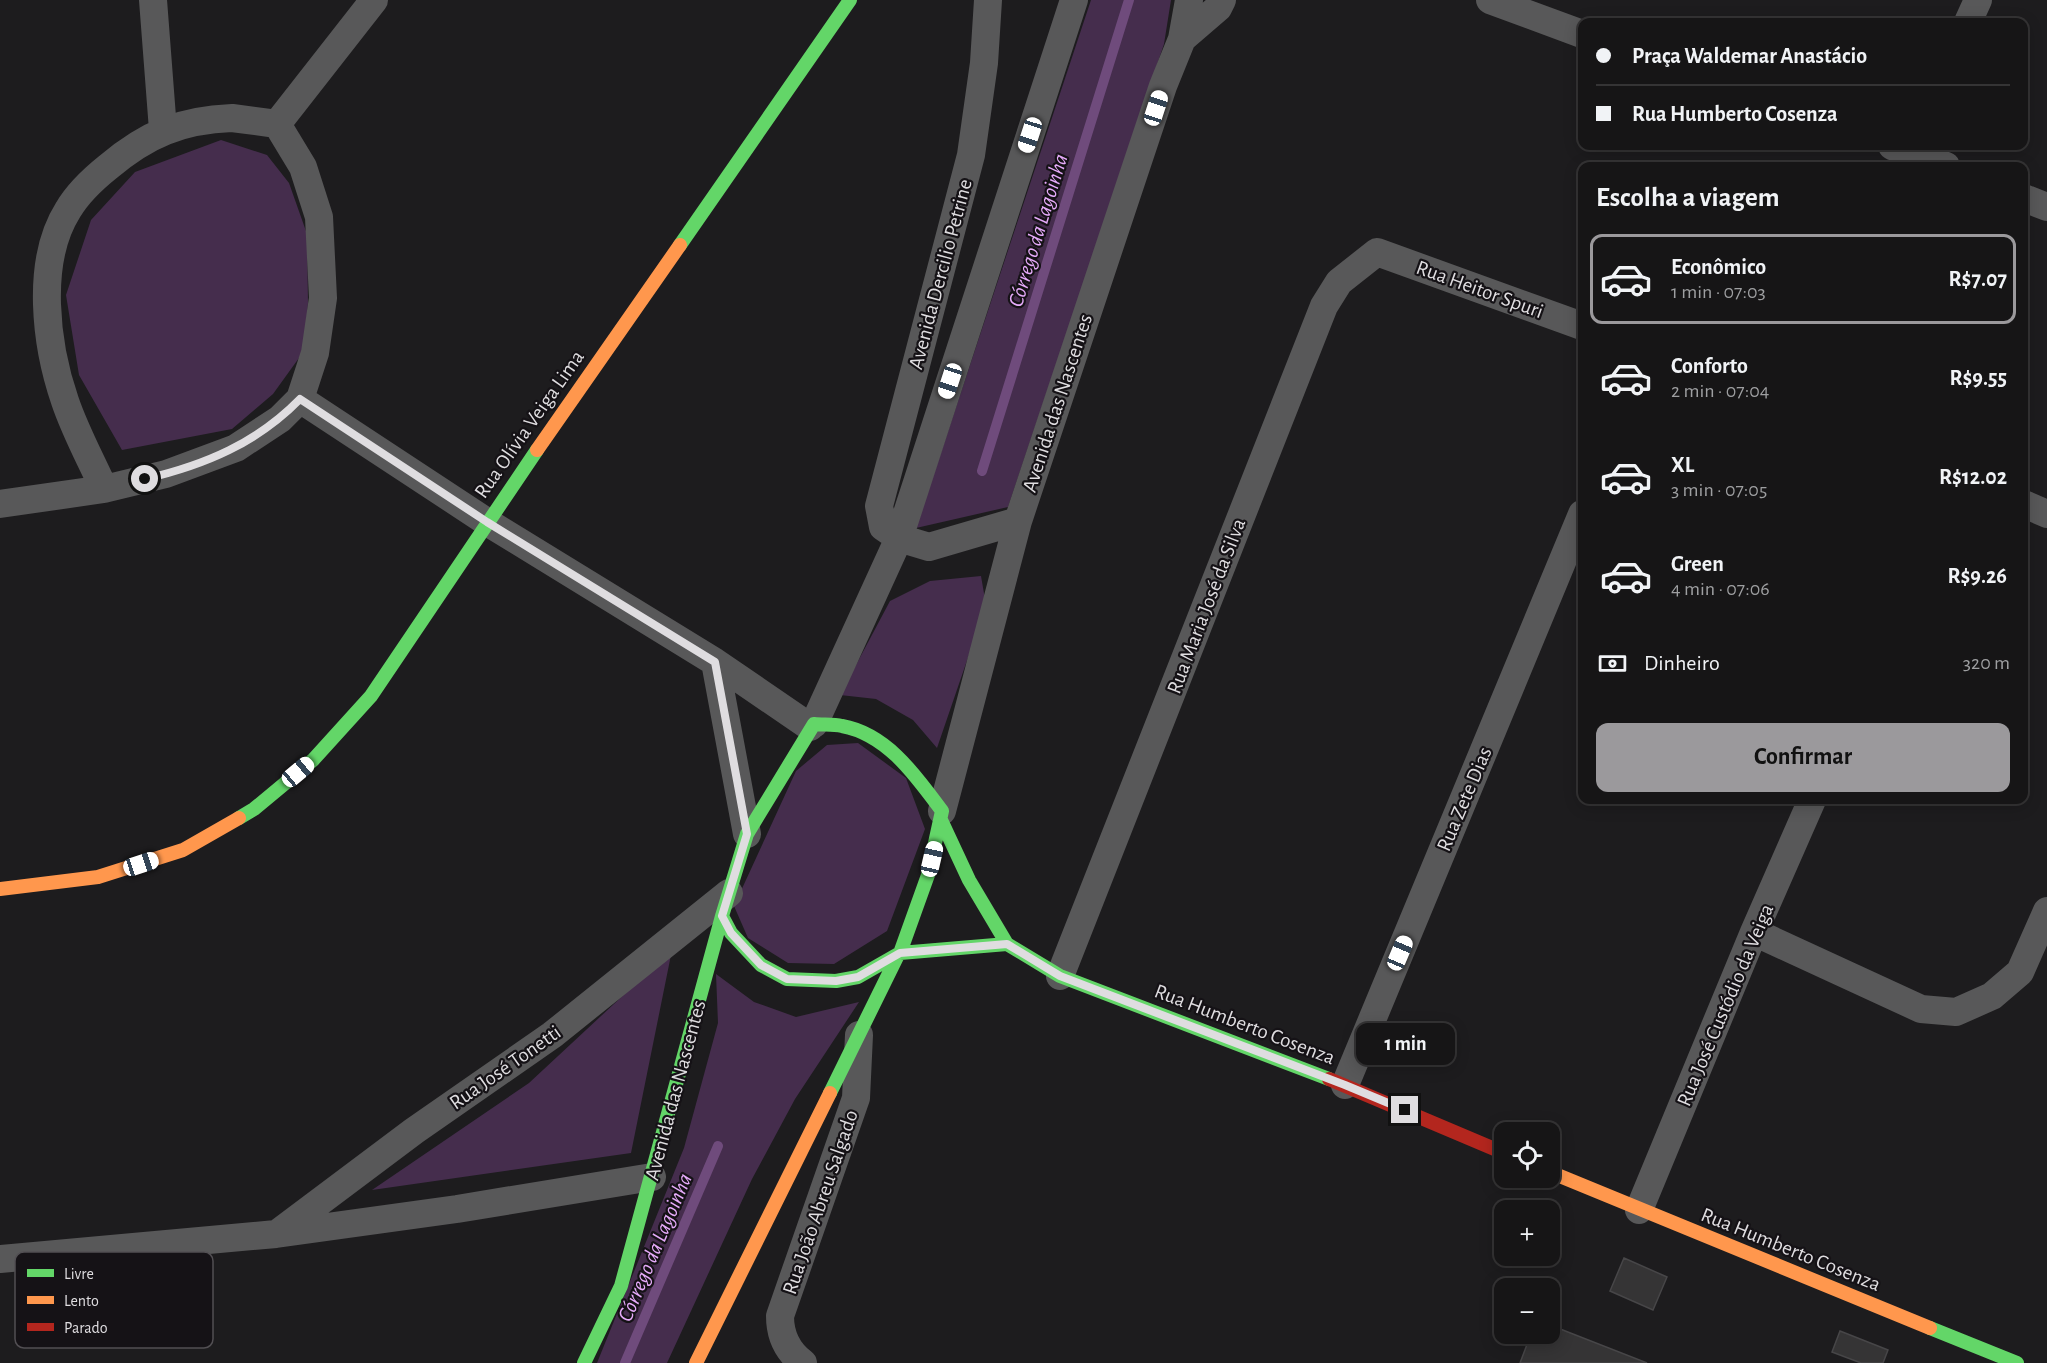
<!DOCTYPE html>
<html lang="pt">
<head>
<meta charset="utf-8">
<style>
  body { margin:0; font-family:"Alegreya Sans",sans-serif; background:#232223; color:#f1f3f6; height:100vh; display:flex; flex-direction:column; font-size:22px; white-space:nowrap }
  * { box-sizing:border-box; margin:0 }
  p { font-size:20px; color:#9e9fa1 }
  .icon { flex:none; width:33px; height:33px; fill:none; stroke:currentColor; stroke-width:2; stroke-linecap:round; stroke-linejoin:round }
  .map { position:relative; flex:1; overflow:hidden }
  .sheet { position:absolute; left:1578px; top:162px; width:450px; height:642px; display:flex; flex-direction:column; background:#161516; border-radius:12px; box-shadow:0 3px 15px #0003,0 0 0 2px #353435 }
  .sheet>* { flex:none }
  .guide { position:absolute; left:1578px; top:18px; width:450px; height:132px; border-radius:12px; box-shadow:0 3px 15px #0003,0 0 0 2px #353435; display:grid; align-content:center; height:132px; padding:0 18px; background:#161516 }
  .controls { position:absolute; left:1494px; top:1122px; display:grid; gap:12px }
  .controls a { display:grid; place-items:center; width:66px; height:66px; border-radius:12px; background:#161516; box-shadow:0 3px 15px #0003,0 0 0 2px #353435; font-size:30px }
  .end { position:absolute; width:27px; height:27px; margin:-14px; border:8px solid #dfdde0; background:#111; box-shadow:0 0 0 3px #111 }
  .from { border-radius:50% }
  .bubble { position:absolute; height:42px; border-radius:12px; background:#161516; box-shadow:0 3px 15px #0003,0 0 0 2px #353435; font-size:20px; font-weight:600; line-height:42px; text-align:center }
  .car { position:absolute; width:18px; height:36px; margin:-18px -9px; border-radius:8px; box-shadow:0 0 4px 2px #0007; background:linear-gradient(#fff 24%,#345 0 40%,#fff 0 76%,#345 0 86%,#fff 0) }
  .guide b { display:flex; align-items:center; gap:21px; height:57px; font-size:22px }
  .guide b+b { border-top:2px solid #353435 }
  .guide i { width:15px; height:15px; background:#f1f3f6 }
  ul { padding:0; list-style:none }
  li { display:flex; align-items:center; gap:18px; height:90px; margin:0 12px 9px; padding:0 6px; border:3px solid transparent; border-radius:12px }
  li div { flex:1 }
  li b { display:block; font-size:22px }
  li em { font-style:normal; font-weight:600 }
  li.current { border-color:#9b999c }
  li>.icon { width:54px; height:54px; stroke-width:1.5 }
  h2 { padding:0 18px; font-size:27px; line-height:72px }
  .pay { display:flex; align-items:center; gap:15px; height:66px; padding:0 18px; font-size:22px }
  .pay p { margin-inline-start:auto }
  .primary-button { display:flex; gap:12px; margin-top:auto; padding:12px 18px }
  .primary-button a { flex:1; height:69px; border-radius:12px; background:#9b999c; color:#111; font-size:24px; font-weight:600; line-height:69px; text-align:center }
  .map>svg:first-child { display:block }
  .green { fill:#452d4d }
  .lines { fill:none; stroke-linecap:round; stroke-linejoin:round }
  .stream { stroke:#6f4b7c; stroke-width:10 }
  .building { fill:#353435; stroke:#474648; stroke-width:1.5 }
  .street { stroke:#585859; stroke-width:28 }
  .fast { stroke:#63d668; stroke-width:14 }
  .slow { stroke:#ff974d; stroke-width:14 }
  .jam { stroke:#b3261e; stroke-width:14 }
  .route { stroke:#dfdde0; stroke-width:8 }
  .labels { text-anchor:middle; stroke-width:4.5; stroke-linejoin:round; paint-order:stroke }
  .street-label { font-size:21px; fill:#dfdde0; stroke:#151216 }
  .water-label { font-size:22px; font-style:italic; fill:#e6abfa; stroke:#151216 }
  .key { fill:#151216; stroke:#524f53; stroke-width:1.5 }
  .key-label { font-size:16px; fill:#dfdde0 }
</style>
</head>
<body>
<div class="map">
<svg width="2047" height="1363" viewBox="0 0 2047 1363">
  <rect width="100%" height="100%" fill="#1d1c1e"/>
  <!-- green -->
  <path class="green" d="M1091,0H1171L1164,44L1008,507L916,528Z
    M221,140L267,155L289,183L307,234L308,303L304,351L273,394L232,429L122,450L79,375L66,295L91,220L135,172Z
    M981,576L986,605L937,748L913,720L876,699L840,695L890,601L930,581Z
    M858,743L906,778L925,829L887,931L834,964L788,963L748,938L734,906L796,771L827,745Z
    M672,950L631,1153L372,1190L529,1083Z
    M716,974L754,1002L796,1017L859,1002L795,1099L752,1179L667,1363H597L684,1148L718,1023Z"/>
  <g class="lines">
    <!-- stream -->
    <path class="stream" d="M982,471L1129,0
      M625,1363L718,1146"/>
  </g>
  <!-- building -->
  <path class="building" d="M1624,1258L1667,1277L1653,1310L1610,1291Z
    M1550,1325L1647,1363H1520L1531,1334H1550Z
    M1840,1331L1888,1350L1883,1363H1861L1832,1352Z"/>
  <g class="lines">
    <!-- street -->
    <path class="street" d="M153,0L163,130
      M988,0L984,63L971,155L879,506L883,527L899,538L929,547L1018,521
      M1490,0L1582,34
      M1968,22L1978,0
      M1182,39L1218,8L1222,0
      M232,118L277,124L303,167L319,217L323,298L315,353L300,399L280,419L236,448L166,474L104,489C91,460 75,431 65,401C46,346 35,262 68,210C78,193 93,179 108,167C147,134 181,120 232,118Z
      M277,124L374,0
      M1892,146L1946,166
      M2024,198L2047,207
      M300,399L487,522L715,662L810,727
      M0,504L104,489
      M2024,504L2047,514
      M715,662L747,834
      M814,724L899,538L1074,0
      M942,811L1018,521L1163,86L1182,39L1189,0
      M1754,932L1921,1009L1956,1012L1992,996L2020,972L2047,911
      M1060,976L1324,306L1339,282L1377,252L1582,326
      M1345,1085L1582,514
      M1639,1210L1754,932L1812,800
      M278,1233L414,1131L552,1035L729,893
      M0,1259L276,1234L457,1209L652,1177
      M803,1363C787,1351 780,1335 780,1316L856,1098L859,1035"/>
    <!-- fast -->
    <path class="fast" d="M680,245L850,0
      M814,724C823,725 833,724 842,726C887,734 916,776 942,811L928,875L900,953L858,977L836,981L787,979L761,965L731,933L722,916L747,834Z
      M239,818L254,809L313,760L371,696L537,450
      M941,820L969,880L1007,944L1060,976L1329,1079
      M900,953L1007,944
      M830,1093L898,955
      M1930,1328L2017,1363
      M584,1363L621,1286L722,916"/>
    <!-- slow -->
    <path class="slow" d="M537,450L680,245
      M0,889L98,877L183,850L239,818
      M1550,1172L1930,1328
      M696,1363L830,1093"/>
    <!-- jam -->
    <path class="jam" d="M1329,1079L1504,1153"/>
  </g>
  <g class="lines">
    <!-- route -->
    <path class="route" d="M145,479C205,465 257,443 300,399L487,522L715,662L747,834L722,916L731,933L761,965L787,979L836,981L858,977L900,953L1007,944L1060,976L1345,1085L1405,1110"/>
  </g>
  <g class="labels">
    <!-- street labels -->
    <g class="street-label">
      <text transform="translate(940 274) rotate(-75)" y="7">Avenida Dercilio Petrine</text>
      <text transform="translate(1480 289) rotate(20)" y="7">Rua Heitor Spuri</text>
      <text transform="translate(1057 403) rotate(-72)" y="7">Avenida das Nascentes</text>
      <text transform="translate(529 424) rotate(-55)" y="7">Rua Olívia Veiga Lima</text>
      <text transform="translate(1206 606) rotate(-69)" y="7">Rua Maria José da Silva</text>
      <text transform="translate(1464 799) rotate(-67)" y="7">Rua Zete Dias</text>
      <text transform="translate(1725 1005) rotate(-67)" y="7">Rua José Custódio da Veiga</text>
      <text transform="translate(1245 1024) rotate(21)" y="7">Rua Humberto Cosenza</text>
      <text transform="translate(505 1067) rotate(-35)" y="7">Rua José Tonetti</text>
      <text transform="translate(675 1090) rotate(-75)" y="7">Avenida das Nascentes</text>
      <text transform="translate(820 1202) rotate(-71)" y="7">Rua João Abreu Salgado</text>
      <text transform="translate(1791 1249) rotate(22)" y="7">Rua Humberto Cosenza</text>
    </g>
    <!-- water labels -->
    <g class="water-label">
      <text transform="translate(1037 230) rotate(-73)" y="8">Córrego da Lagoinha</text>
      <text transform="translate(654 1247) rotate(-67)" y="8">Córrego da Lagoinha</text>
    </g>
  </g>
  <!-- legend -->
  <rect x="15" y="1252" width="198" height="96" rx="9" class="key"/>
  <rect x="27" y="1269" width="27" height="8" fill="#63d668"/>
  <rect x="27" y="1296" width="27" height="8" fill="#ff974d"/>
  <rect x="27" y="1323" width="27" height="8" fill="#b3261e"/>
  <g class="key-label">
    <text x="64" y="1279">Livre</text>
    <text x="64" y="1306">Lento</text>
    <text x="64" y="1333">Parado</text>
  </g>
</svg>
<div class="controls">
<a><svg class="icon" aria-label="locate" viewBox="0 0 24 24"><circle cx="12" cy="12" r="6"/><path d="M12 2v4M12 18v4M2 12h4M18 12h4"/></svg></a>
<a>+</a>
<a>−</a>
</div>
<i class="end from" style="left:145px;top:479px"></i>
<i class="end" style="left:1405px;top:1110px"></i>
<div class="bubble" style="left:1356px;top:1023px;width:99px">1 min</div>
<i class="car" style="left:1156px;top:108px;rotate:18deg"></i>
<i class="car" style="left:1030px;top:135px;rotate:198deg"></i>
<i class="car" style="left:950px;top:381px;rotate:198deg"></i>
<i class="car" style="left:298px;top:772px;rotate:50deg"></i>
<i class="car" style="left:932px;top:859px;rotate:13deg"></i>
<i class="car" style="left:141px;top:864px;rotate:72deg"></i>
<i class="car" style="left:1400px;top:953px;rotate:23deg"></i>
<div class="guide">
<b><i class="from"></i>Praça Waldemar Anastácio</b>
<b><i></i>Rua Humberto Cosenza</b>
</div>
<section class="sheet">
<h2>Escolha a viagem</h2>
<ul>
<li class="current"><svg class="icon" aria-label="car" viewBox="0 0 24 24"><path d="M5 17H2v-5l4-1 3-4h7l3 4 3 1v5h-3M9 17h6M6 11h13"/><circle cx="7" cy="17" r="2"/><circle cx="17" cy="17" r="2"/></svg><div><b>Econômico</b><p>1 min · 07:03</p></div><em>R$7.07</em></li>
<li><svg class="icon" aria-label="car" viewBox="0 0 24 24"><path d="M5 17H2v-5l4-1 3-4h7l3 4 3 1v5h-3M9 17h6M6 11h13"/><circle cx="7" cy="17" r="2"/><circle cx="17" cy="17" r="2"/></svg><div><b>Conforto</b><p>2 min · 07:04</p></div><em>R$9.55</em></li>
<li><svg class="icon" aria-label="car" viewBox="0 0 24 24"><path d="M5 17H2v-5l4-1 3-4h7l3 4 3 1v5h-3M9 17h6M6 11h13"/><circle cx="7" cy="17" r="2"/><circle cx="17" cy="17" r="2"/></svg><div><b>XL</b><p>3 min · 07:05</p></div><em>R$12.02</em></li>
<li><svg class="icon" aria-label="car" viewBox="0 0 24 24"><path d="M5 17H2v-5l4-1 3-4h7l3 4 3 1v5h-3M9 17h6M6 11h13"/><circle cx="7" cy="17" r="2"/><circle cx="17" cy="17" r="2"/></svg><div><b>Green</b><p>4 min · 07:06</p></div><em>R$9.26</em></li>
</ul>
<div class="pay"><svg class="icon" aria-label="cash" viewBox="0 0 24 24"><path d="M3 7h18v10H3z"/><circle cx="12" cy="12" r="2"/></svg>Dinheiro<p>320 m</p></div>
<div class="primary-button"><a>Confirmar</a></div>
</section>
</div>
</body>
</html>
